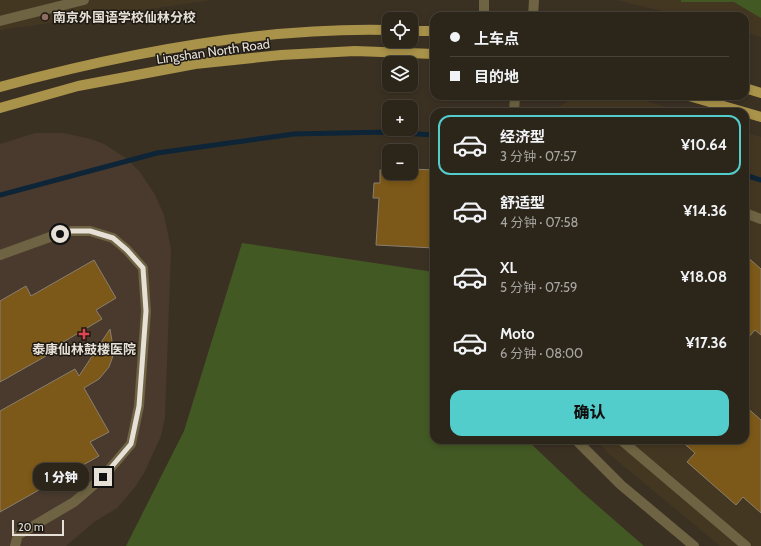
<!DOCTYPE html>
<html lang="zh">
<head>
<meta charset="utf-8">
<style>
  body { margin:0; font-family:Cabin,"Noto Sans SC",sans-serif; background:#342d23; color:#f1f3f6; height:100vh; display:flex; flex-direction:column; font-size:15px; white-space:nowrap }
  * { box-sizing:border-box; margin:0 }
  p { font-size:13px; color:#a6a5a2 }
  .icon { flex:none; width:22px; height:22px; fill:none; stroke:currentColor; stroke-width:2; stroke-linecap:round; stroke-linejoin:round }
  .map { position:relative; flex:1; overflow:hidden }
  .details { position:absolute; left:430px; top:108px; width:319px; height:336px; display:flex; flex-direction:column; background:#2c251a; border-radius:12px; box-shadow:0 2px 6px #0003,0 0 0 1px #484239 }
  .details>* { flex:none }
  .banner { position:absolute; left:430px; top:12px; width:319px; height:88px; border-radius:12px; box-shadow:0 2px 6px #0003,0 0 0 1px #484239; display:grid; align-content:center; height:88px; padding:0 20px; background:#2c251a }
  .buttons { position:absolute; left:382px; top:12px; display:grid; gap:8px }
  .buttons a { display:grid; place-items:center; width:36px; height:36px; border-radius:8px; background:#2c251a; box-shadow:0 2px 6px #0003,0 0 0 1px #484239; font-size:20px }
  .scale { position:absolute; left:12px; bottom:10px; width:52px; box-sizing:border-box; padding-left:4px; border:2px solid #e6e0d7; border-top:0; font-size:11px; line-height:14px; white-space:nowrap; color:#e6e0d7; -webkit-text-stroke:3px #1e1a13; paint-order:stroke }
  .end { position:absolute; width:18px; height:18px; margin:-9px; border:5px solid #e6e0d7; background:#111; box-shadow:0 0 0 2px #111 }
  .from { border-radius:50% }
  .bubble { position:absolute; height:28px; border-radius:12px; background:#2c251a; box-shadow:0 2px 6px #0003,0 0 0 1px #484239; font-size:13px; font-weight:800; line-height:28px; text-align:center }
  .banner b { display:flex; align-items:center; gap:14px; height:38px; font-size:15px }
  .banner b+b { border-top:1px solid #484239 }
  .banner i { width:10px; height:10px; background:#f1f3f6 }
  ul { padding:7px 0 0; list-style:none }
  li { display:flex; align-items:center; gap:12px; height:60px; margin:0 8px 6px; padding:0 12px; border:2px solid transparent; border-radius:12px }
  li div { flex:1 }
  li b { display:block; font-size:15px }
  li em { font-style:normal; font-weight:800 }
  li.current { border-color:#52cdcc }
  li>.icon { width:36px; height:36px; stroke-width:1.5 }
  .primary-button { display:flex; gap:8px; margin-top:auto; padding:8px 20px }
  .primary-button a { flex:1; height:46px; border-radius:12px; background:#52cdcc; color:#111; font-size:16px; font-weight:800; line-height:46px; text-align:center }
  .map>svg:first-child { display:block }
  .built { fill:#443722 }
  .medical { fill:#4a3a2e }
  .green { fill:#435924 }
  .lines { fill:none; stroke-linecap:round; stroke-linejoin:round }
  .stream { stroke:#0d2537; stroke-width:5 }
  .building { fill:#7c5918; stroke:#8a7f6f }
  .minor { stroke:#6e6342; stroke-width:10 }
  .major { stroke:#a99249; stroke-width:10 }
  .route { stroke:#e6e0d7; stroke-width:5 }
  .education-dot { fill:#8d6e63; stroke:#1e1a13; stroke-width:1.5 }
  .health-dot { fill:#e0444e; stroke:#1e1a13; stroke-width:1.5 }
  .labels { text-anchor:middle; stroke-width:3; stroke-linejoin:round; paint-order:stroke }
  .poi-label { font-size:13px; font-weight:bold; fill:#e6e0d7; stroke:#1e1a13; text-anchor:start }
  .street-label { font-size:13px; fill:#e6e0d7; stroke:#1e1a13 }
</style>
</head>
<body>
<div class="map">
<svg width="761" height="546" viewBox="0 0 761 546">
  <rect width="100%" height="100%" fill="#3b3123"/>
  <!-- built -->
  <path class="built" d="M0,0H212L0,30Z
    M616,0H761V37L745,32V16H682Z
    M575,96H629L683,112H551Z
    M745,132L761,137V546H720L607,452L596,440H745Z"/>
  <!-- medical -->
  <path class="medical" d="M35,133H63L91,139L104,144L127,159L140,172L155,195L164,215L171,249L165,418L161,436L144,473L135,487L117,508L94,522L66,546H0V144Z"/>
  <!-- green -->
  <path class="green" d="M681,0H761V18L734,2H681Z
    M242,243L434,272V440H527L583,493L644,546H126L184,431Z"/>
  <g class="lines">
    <!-- stream -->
    <path class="stream" d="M745,175L761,180
      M0,195L157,153L294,134L388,132L434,135"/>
  </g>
  <!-- building -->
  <path class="building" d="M411,169L434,170V248L376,245L379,198H373L374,183H380V170H389V173H411Z
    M745,255L761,269V335L755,330L745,341Z
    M94,260L116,298L96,310L102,319L60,344L62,347L0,382V301L26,286L31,296Z
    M110,329L114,353L109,367L99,379L84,388L109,432L90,442L99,456L0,512V411L75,369L79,376Z
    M745,406L761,420V513L743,497L736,505L687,462L695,453L680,440H745Z"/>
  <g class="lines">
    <!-- minor -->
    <path class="minor" d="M484,16V0
      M533,16L534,0
      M0,21L84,0
      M514,112L515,96
      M745,213L761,219
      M0,255L50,237L71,231H90L113,238L127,250L143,268L146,311L139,406L131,444L103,477L74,502L18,535L15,546
      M576,440L621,485L694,546
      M621,440L746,546"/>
    <!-- major -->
    <path class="major" d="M411,31H434
      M0,87C125,53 259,27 389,30
      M745,88L761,93
      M689,96L761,117
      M0,108L78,86L195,64L281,55L355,51L434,54"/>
  </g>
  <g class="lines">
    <!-- route -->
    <path class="route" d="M60,234L71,231H90L113,238L127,250L143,268L146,311L139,406L131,444L103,477"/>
  </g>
  <!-- markers -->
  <circle class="education-dot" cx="45" cy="17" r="4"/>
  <path class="health-dot" d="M82 328h4v4h4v4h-4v4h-4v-4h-4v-4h4z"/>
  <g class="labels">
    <!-- poi labels -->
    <g class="poi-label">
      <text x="53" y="22">南京外国语学校仙林分校</text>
      <text x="84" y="354" text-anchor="middle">泰康仙林鼓楼医院</text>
    </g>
    <!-- street labels -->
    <g class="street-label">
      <text transform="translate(213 51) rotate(-8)" y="5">Lingshan North Road</text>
    </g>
  </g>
</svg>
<div class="buttons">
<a><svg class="icon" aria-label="locate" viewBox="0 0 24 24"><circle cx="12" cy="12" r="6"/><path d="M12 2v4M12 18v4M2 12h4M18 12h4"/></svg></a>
<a><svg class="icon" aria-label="layers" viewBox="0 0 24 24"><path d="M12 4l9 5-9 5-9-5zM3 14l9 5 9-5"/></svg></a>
<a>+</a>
<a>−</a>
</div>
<div class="scale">20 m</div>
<i class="end from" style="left:60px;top:234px"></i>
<i class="end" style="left:103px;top:477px"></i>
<div class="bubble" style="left:33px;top:463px;width:56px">1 分钟</div>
<div class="banner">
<b><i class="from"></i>上车点</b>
<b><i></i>目的地</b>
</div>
<section class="details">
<ul>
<li class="current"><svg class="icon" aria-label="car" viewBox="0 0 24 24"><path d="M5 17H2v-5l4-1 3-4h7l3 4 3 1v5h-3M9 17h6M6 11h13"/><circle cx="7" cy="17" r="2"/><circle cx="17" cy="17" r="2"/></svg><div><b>经济型</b><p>3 分钟 · 07:57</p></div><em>¥10.64</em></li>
<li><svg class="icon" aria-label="car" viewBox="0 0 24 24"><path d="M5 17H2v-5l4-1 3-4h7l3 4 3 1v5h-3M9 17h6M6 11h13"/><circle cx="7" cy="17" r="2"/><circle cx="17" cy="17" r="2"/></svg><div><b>舒适型</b><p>4 分钟 · 07:58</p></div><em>¥14.36</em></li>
<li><svg class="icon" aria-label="car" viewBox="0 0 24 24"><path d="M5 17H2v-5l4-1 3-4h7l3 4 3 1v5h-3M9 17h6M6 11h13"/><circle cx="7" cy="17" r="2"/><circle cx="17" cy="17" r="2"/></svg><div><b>XL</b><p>5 分钟 · 07:59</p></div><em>¥18.08</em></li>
<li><svg class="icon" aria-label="car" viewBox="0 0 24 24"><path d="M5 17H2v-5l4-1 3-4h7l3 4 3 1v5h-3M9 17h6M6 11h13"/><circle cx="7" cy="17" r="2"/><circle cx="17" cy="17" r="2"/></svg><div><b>Moto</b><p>6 分钟 · 08:00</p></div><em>¥17.36</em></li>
</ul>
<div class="primary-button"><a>确认</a></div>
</section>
</div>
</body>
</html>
